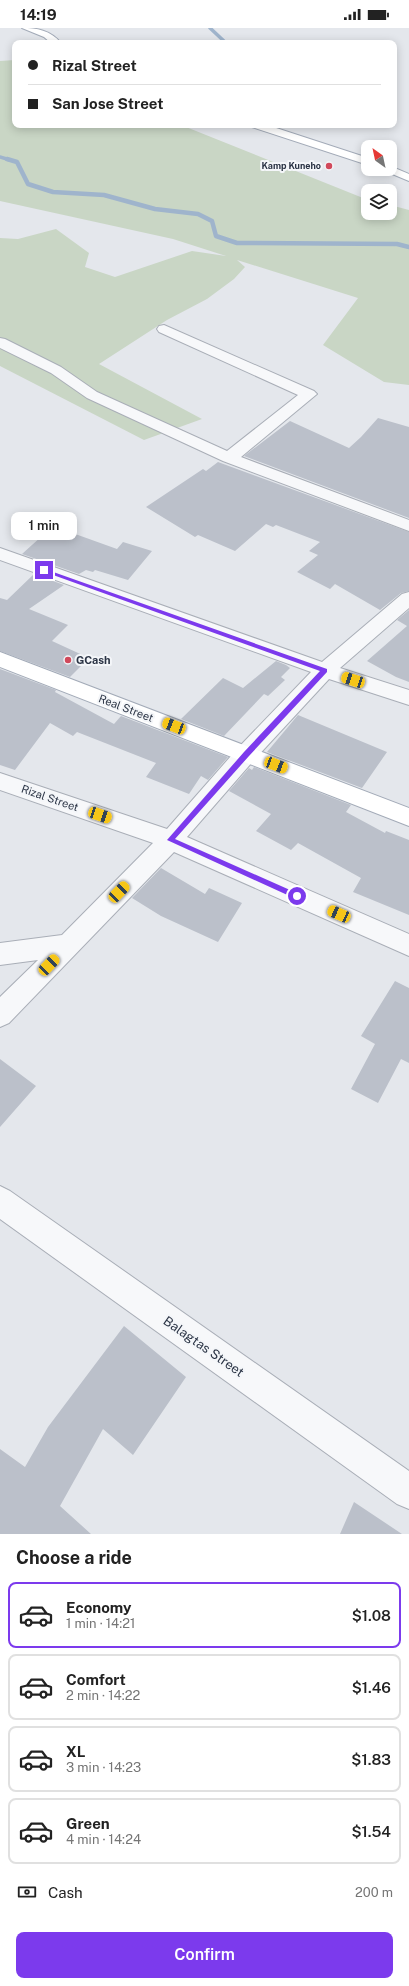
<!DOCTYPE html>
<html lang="en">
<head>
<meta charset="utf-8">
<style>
  body { margin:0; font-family:"Public Sans",sans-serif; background:#f2f2f2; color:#222; height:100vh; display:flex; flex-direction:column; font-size:15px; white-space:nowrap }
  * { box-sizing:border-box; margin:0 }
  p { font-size:13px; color:#767676 }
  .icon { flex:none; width:22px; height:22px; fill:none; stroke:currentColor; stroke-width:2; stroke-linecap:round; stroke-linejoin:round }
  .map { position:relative; height:1506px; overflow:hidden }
  .side { display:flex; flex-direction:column; background:#fff; flex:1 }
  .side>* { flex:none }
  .banner { position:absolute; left:12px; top:12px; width:385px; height:88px; border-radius:8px; box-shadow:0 2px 10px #0003; display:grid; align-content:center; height:88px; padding:0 16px; background:#fff }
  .needle { width:26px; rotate:327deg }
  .fabs { position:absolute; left:361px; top:112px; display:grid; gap:8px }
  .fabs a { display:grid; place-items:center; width:36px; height:36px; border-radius:8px; background:#fff; box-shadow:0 2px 10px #0003; font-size:20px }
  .end { position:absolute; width:18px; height:18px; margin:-9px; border:5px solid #7c3aed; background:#fff; box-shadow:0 0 0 2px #fff }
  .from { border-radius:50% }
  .bubble { position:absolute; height:28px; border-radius:8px; background:#fff; box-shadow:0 2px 10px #0003; font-size:13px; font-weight:600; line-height:28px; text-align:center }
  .car { position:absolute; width:12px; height:24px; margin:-12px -6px; border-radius:5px; box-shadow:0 0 3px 1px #0007; background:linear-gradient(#f5c518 24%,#345 0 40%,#f5c518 0 76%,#345 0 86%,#f5c518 0) }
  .banner b { display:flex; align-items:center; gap:14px; height:38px; font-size:15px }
  .banner b+b { border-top:1px solid #e0e0e0 }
  .banner i { width:10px; height:10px; background:#222 }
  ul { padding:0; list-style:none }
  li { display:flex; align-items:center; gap:12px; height:66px; margin:0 8px 6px; padding:0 8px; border:2px solid #e0e0e0; border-radius:8px }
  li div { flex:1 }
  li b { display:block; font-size:15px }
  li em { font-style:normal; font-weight:600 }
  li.selected { border-color:#7c3aed }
  li>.icon { width:36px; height:36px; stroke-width:1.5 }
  h2 { padding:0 16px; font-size:18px; line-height:48px }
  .pay { display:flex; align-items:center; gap:10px; height:44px; padding:0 16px; font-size:15px }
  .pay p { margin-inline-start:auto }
  .cta { display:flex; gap:8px; margin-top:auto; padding:8px 16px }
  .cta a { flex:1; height:46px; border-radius:8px; background:#7c3aed; color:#fff; font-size:16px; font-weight:600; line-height:46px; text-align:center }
  .status { display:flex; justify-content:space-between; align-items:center; height:28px; padding:0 20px; background:#fff; direction:ltr }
  .status svg { height:11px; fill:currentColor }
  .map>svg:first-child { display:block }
  .green { fill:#c9d6c5 }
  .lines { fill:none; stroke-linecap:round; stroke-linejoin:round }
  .stream-far1 { stroke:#9fb4cc; stroke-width:3.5 }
  .stream { stroke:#9fb4cc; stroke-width:4.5 }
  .building { fill:#bbc0ca }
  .minor-casing { stroke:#a9aeb7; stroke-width:2 }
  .major-casing { stroke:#a3abb8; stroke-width:2 }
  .minor { fill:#f7f8fa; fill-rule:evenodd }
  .major { fill:#fff; fill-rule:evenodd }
  .route { fill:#7c3aed }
  .poi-dot { fill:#d1495b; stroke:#f4f6f9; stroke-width:1.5 }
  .labels { text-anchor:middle; stroke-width:4; stroke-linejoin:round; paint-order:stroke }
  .far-poi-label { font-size:9px; font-weight:bold; fill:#2b3445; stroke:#f4f6f9; text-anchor:end }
  .poi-label { font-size:11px; font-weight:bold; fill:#2b3445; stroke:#f4f6f9; text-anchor:start }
  .street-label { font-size:11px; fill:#2b3445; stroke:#f4f6f9 }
  .near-street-label { font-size:13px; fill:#2b3445; stroke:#f4f6f9 }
</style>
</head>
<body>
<div class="status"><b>14:19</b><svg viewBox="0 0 49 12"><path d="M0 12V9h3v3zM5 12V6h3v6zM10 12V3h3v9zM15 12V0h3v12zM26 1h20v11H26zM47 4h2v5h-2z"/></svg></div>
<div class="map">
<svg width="409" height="1506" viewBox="0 0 409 1506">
  <rect width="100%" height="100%" fill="#e4e7ec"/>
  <!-- green -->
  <path class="green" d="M15,32V97H181L368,172V185H390V177L409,182V357L384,354L323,317L358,270L237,232L245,239L234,251L207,271L167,292L99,336L202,391L144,412L0,338V210L18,211L56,201L89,225L85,239L115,249L192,223L226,228L173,211L0,173V33Z"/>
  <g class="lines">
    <!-- stream-far1 -->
    <path class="stream-far1" d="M210,0L226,15
      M0,129L10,132"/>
    <!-- stream -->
    <path class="stream" d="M7,131L17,134L28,156L53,164L104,167L155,181L198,186L212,193L216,208L237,215L397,216L409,219"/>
  </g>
  <!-- building -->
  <path class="building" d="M378,390L409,399V490L244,428L290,393L349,420L361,409Z
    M218,434L409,504V563L401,565L380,582L335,556L330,561L297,544L318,527L309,523L320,514L276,497L273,499L266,496L235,523L198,507L195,509L146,479L203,441L206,443Z
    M53,498L117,521L123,514L152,523L128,552L95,542L93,544L86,542L79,546L22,526Z
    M34,546L64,557L29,581L68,597L52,613L89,630L70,649L0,623V570L7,572Z
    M409,582V654L396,649L367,633L407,598L397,592Z
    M276,633L286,637L290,640L281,649L285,652L268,668L264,666L224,708L181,691L223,650L243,660Z
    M0,641L56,662L55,664L114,696L121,688L228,729L208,752L201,748L189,766L146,749L156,735L77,704L73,708L50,695L15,742L0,737Z
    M298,687L387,724L362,760L267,724Z
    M254,739L351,777L346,784L385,805L386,803L409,812V887L353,864L361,850L298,815L291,822L256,803L271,786L229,763L249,740L252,742Z
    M161,840L205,866L209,860L242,875L218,914L161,888L132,870Z
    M395,953L409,960V1035L401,1031L378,1075L351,1061L375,1016L361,1008Z
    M0,1031L36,1058L0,1099Z
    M124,1298L186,1349L133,1427L103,1401L60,1478L91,1506H0V1421L25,1439L48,1399Z
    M354,1474L402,1506H340Z"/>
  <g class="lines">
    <!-- minor casing -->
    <g class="minor-casing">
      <path id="minor" d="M164,297L314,363L317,366L241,429L409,492V503L223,433L87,370L51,345L0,320V310L5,311L61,339L97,364L227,423L298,367L159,304L157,301L159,298Z
        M0,520L322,634L402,566L409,564V580L340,640L409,662V677L329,651L254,732L187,809L409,906V928L174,824L9,995L0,999V969L38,932L0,937V915L62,907L153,815L0,762V745L167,801L238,720L311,644L0,532Z
        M0,1158L10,1163L409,1443V1481L397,1476L0,1191Z"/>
    </g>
    <!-- major casing -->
    <g class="major-casing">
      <path id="major" d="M22,0C37,0 50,2 61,15H51L44,9Z
        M251,97H267L368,130V137L252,99Z
        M390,138L409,146V153L385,143L383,141H390Z
        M0,624L409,780V798L0,639Z"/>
    </g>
    <!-- minor -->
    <use href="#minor" class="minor"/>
    <!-- major -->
    <use href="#major" class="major"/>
  </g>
  <!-- route -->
  <path class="route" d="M42,540L327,641V644L249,728L175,811L299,866V870H294L167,812L244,724L320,643L42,543Z"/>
  <!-- markers -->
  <g class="poi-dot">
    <circle cx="329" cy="138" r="4"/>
    <circle cx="68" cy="632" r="4"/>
  </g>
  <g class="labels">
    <!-- far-poi labels -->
    <g class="far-poi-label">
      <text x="321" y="141">Kamp Kuneho</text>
    </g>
    <!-- poi labels -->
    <g class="poi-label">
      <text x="76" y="636">GCash</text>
    </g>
    <!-- street labels -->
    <g class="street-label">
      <text transform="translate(126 680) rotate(21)" y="4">Real Street</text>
      <text transform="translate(50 770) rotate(19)" y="4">Rizal Street</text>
    </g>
    <!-- near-street labels -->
    <g class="near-street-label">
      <text transform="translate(204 1318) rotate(35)" y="5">Balagtas Street</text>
    </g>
  </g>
</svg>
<div class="fabs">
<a><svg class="needle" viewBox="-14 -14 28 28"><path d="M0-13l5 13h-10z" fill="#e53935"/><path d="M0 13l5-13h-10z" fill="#767676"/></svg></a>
<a><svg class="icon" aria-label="layers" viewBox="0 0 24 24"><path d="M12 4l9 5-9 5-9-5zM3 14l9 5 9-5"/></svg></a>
</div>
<i class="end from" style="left:297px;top:868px"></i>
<i class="end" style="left:44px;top:542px"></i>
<div class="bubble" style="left:11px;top:484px;width:66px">1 min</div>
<i class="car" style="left:353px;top:652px;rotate:288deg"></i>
<i class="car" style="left:174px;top:698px;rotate:291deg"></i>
<i class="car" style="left:276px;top:737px;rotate:111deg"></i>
<i class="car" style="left:100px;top:787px;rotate:109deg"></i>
<i class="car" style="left:119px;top:864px;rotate:44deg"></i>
<i class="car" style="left:339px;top:886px;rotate:294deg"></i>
<i class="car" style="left:49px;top:937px;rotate:44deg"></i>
<div class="banner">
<b><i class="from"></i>Rizal Street</b>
<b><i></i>San Jose Street</b>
</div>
</div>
<section class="side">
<h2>Choose a ride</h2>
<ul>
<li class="selected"><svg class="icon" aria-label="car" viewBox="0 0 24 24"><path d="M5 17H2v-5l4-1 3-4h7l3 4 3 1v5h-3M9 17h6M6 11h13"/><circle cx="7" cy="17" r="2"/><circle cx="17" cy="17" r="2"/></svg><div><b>Economy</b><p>1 min · 14:21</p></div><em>$1.08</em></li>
<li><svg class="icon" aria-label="car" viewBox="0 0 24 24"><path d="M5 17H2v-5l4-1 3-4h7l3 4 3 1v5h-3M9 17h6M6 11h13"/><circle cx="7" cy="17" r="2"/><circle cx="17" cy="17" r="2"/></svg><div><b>Comfort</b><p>2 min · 14:22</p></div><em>$1.46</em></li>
<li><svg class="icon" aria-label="car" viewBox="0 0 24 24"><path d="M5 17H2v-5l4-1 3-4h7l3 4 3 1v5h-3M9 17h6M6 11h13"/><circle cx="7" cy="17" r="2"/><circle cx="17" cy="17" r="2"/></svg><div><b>XL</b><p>3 min · 14:23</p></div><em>$1.83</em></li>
<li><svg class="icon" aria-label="car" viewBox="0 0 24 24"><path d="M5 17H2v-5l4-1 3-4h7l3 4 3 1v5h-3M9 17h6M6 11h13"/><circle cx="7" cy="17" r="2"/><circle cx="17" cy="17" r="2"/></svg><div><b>Green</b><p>4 min · 14:24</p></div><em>$1.54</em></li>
</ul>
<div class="pay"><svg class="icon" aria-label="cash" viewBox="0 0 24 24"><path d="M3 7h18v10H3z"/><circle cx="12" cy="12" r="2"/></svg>Cash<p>200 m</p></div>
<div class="cta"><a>Confirm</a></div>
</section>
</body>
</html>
